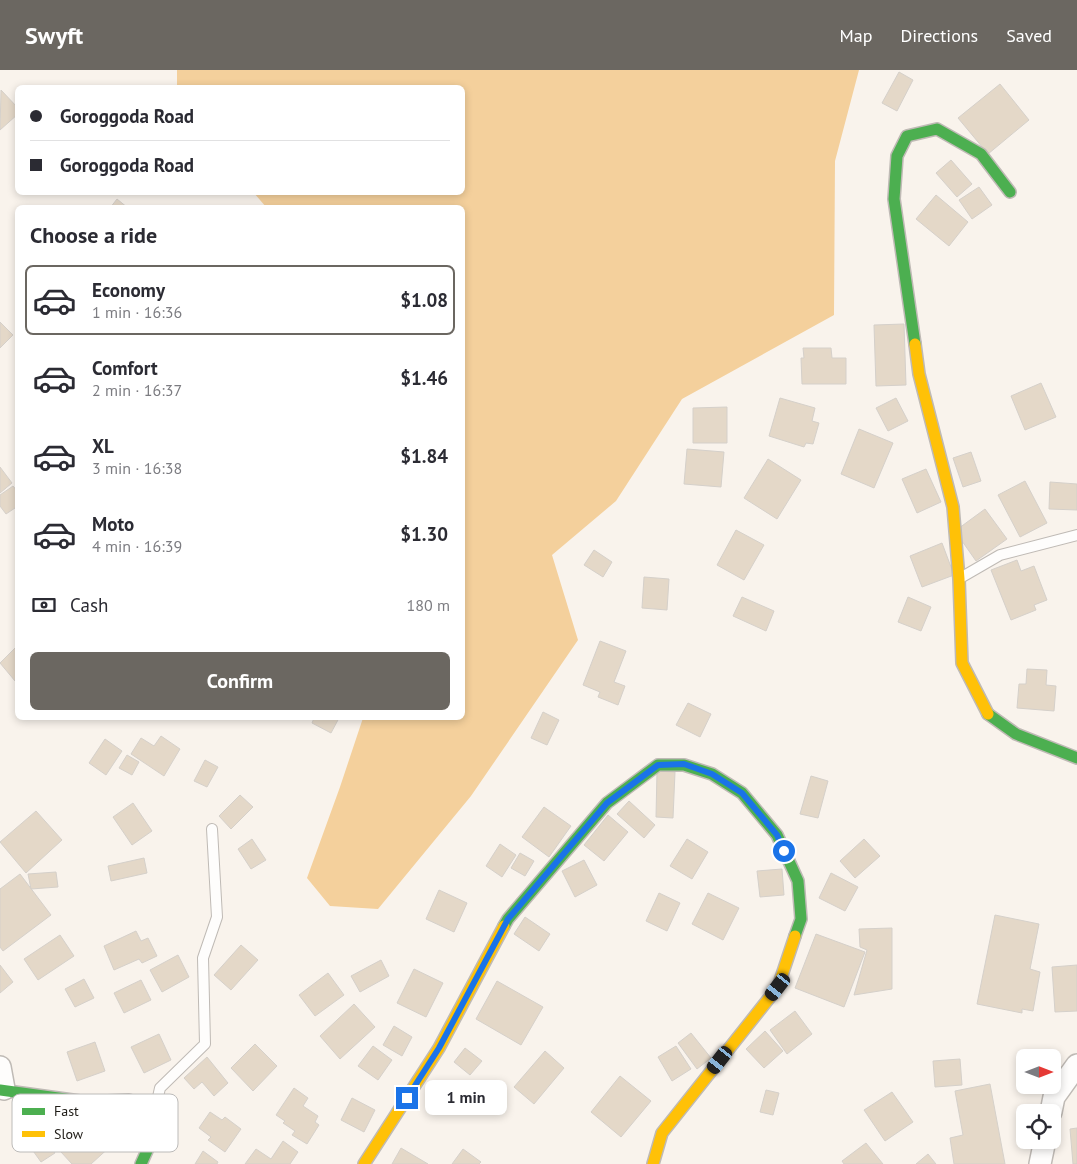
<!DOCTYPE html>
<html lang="en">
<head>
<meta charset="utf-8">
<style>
  body { margin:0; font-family:"PT Sans",sans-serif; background:#f2f2f3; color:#2b2b33; height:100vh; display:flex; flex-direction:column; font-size:19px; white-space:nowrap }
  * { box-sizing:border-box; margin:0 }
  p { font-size:16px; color:#7c7c81 }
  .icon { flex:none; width:28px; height:28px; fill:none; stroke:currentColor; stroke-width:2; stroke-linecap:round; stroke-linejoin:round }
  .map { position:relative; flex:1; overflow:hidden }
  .details { position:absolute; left:15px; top:135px; width:450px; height:515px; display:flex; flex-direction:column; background:#fff; border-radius:8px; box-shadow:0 2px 8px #0003 }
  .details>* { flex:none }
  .guide { position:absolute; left:15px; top:15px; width:450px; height:110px; border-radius:8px; box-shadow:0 2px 8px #0003; display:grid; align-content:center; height:110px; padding:0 15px; background:#fff }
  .needle { width:32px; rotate:90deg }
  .buttons { position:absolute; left:1016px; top:979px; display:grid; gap:10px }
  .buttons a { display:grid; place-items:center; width:45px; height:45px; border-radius:8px; background:#fff; box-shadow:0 2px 8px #0003; font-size:25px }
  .end { position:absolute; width:22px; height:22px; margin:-11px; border:6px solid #1a73e8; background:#fff; box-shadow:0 0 0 2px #fff }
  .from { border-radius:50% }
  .bubble { position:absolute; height:35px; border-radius:8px; background:#fff; box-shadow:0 2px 8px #0003; font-size:16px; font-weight:600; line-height:35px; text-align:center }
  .car { position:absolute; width:15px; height:30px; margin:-15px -8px; border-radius:6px; box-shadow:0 0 4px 1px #0007; background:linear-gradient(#222 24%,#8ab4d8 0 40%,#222 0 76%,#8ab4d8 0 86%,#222 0) }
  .guide b { display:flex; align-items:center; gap:18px; height:48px; font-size:19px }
  .guide b+b { border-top:1px solid #e1e1e2 }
  .guide i { width:12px; height:12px; background:#2b2b33 }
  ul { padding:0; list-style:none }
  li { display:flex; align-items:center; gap:15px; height:70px; margin:0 10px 8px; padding:0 5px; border:2px solid transparent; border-radius:8px }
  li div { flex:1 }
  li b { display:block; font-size:19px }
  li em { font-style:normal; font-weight:600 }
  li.active { border-color:#6b6761 }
  li>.icon { width:45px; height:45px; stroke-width:1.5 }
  h2 { padding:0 15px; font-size:22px; line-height:60px }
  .pay { display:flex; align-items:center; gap:12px; height:55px; padding:0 15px; font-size:19px }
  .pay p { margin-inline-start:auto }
  .cta { display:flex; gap:10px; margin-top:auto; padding:10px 15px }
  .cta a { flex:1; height:58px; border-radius:8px; background:#6b6761; color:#fff; font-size:20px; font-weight:600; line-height:58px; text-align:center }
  header { display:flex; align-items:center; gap:30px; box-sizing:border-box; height:70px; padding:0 25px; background:#6b6761; color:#fff }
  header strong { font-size:24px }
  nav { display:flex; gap:28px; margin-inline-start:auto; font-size:18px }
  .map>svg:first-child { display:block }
  .forest { fill:#f4d09c }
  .building { fill:#e4d8c8; stroke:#d5d0ca }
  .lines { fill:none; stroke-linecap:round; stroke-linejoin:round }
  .lane-casing { stroke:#bfbab5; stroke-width:12 }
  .street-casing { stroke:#bfbab5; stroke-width:24 }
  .fast-casing { stroke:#bfbab5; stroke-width:14 }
  .slow-casing { stroke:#bfbab5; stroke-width:14 }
  .lane { stroke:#fefdfc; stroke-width:10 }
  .street { stroke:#fefdfc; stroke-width:21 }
  .fast { stroke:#4caf50; stroke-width:11 }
  .slow { stroke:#ffc107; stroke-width:11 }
  .route { stroke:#1a73e8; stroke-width:6 }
  .key { fill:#fff; stroke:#bcbbb9; stroke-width:1 }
  .key-label { font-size:14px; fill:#1e1b16 }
</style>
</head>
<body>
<header>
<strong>Swyft</strong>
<nav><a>Map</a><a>Directions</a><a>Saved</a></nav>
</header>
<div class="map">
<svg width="1077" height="1094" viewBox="0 0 1077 1094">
  <rect width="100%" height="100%" fill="#f9f3ec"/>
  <!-- forest -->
  <path class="forest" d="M177,0H859L835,91L834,245L682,329L616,431L552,485L578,570L471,726L378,839L330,836L307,808L340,717L363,648H462V138L266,137L254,123L462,122V18L177,17Z"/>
  <!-- building -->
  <path class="building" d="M899,2L913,10L897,41L882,33Z
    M1000,14L1029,50L988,84L958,48Z
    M1,20L18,38V44L0,60Z
    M951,90L972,114L957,127L936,103Z
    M979,117L992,135L972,149L959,130Z
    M936,125L968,152L949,176L916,149Z
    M117,129L128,138H110Z
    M0,252L13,265L0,278Z
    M904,254L906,315L876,316L874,255Z
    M803,278H831L832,288H846V314H802L801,288H804Z
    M1041,313L1056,347L1025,360L1011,326Z
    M780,328L815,338L812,351L819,353L813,374L806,373L804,377L769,366Z
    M896,328L908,351L888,361L876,338Z
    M727,337V373H693V338Z
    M859,359L893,373L874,418L841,404Z
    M687,379L724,382L721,417L684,414Z
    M971,382L981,411L963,417L953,388Z
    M768,389L801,410L777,449L744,428Z
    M0,397L12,413L0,423Z
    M926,399L941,432L917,443L902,409Z
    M1025,411L1047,453L1020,467L998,425Z
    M1050,412L1077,414V440L1049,439Z
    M13,416L18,422V436L6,444L0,436V425Z
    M985,439L1007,469L976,491L955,461Z
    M736,460L764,475L744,510L717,495Z
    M942,473L954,505L922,517L910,486Z
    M594,480L612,492L603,507L584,495Z
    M1017,490L1021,501L1034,496L1047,530L1034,535L1036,540L1011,550L991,500Z
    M644,507L669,509L667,540L642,538Z
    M742,527L774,541L766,561L733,546Z
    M908,527L931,537L921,561L898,552Z
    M600,571L626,581L614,612L625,616L618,635L598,627L600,622L583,615Z
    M16,577L18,609L15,611L0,593Z
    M1027,599L1047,600L1046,615L1056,616L1054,641L1017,638L1019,614H1026Z
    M688,633L711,644L700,667L676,655Z
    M543,642L559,650L547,675L531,668Z
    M314,648H339L331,663L312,653Z
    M161,666L180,679L164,706L131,684L141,668L154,676Z
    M105,669L122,681L106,705L89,693Z
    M127,685L139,692L132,705L119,698Z
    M205,690L218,697L207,717L194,711Z
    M657,701L675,702L673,748L656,747Z
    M811,706L828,711L818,748L800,744Z
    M240,725L253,737L231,759L219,746Z
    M629,731L655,755L644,768L617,744Z
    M133,733L152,761L132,775L113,747Z
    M544,737L571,756L549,787L522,767Z
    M36,741L62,770L26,803L0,772Z
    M608,745L628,762L604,791L584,775Z
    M252,769L266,790L251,799L238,779Z
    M687,769L708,782L692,809L670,796Z
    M864,769L880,786L855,808L840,791Z
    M500,774L516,785L502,807L486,796Z
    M520,783L534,791L525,806L511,798Z
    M144,788L147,803L111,811L108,796Z
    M584,790L597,815L575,827L562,801Z
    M782,799L784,825L760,827L757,801Z
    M56,802L58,817L31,819L28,804Z
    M831,803L858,817L845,841L819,828Z
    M20,804L51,845L3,881L0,877V819Z
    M439,820L467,833L454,862L426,849Z
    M659,823L680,833L667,861L646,851Z
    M708,823L739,838L723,870L692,854Z
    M995,845L1039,854L1030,899L1040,902L1033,941L1022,939V943L977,934Z
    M525,847L550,864L539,881L514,864Z
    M892,858V919L854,925L867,880L860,877L859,859Z
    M136,861L141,871L148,868L157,886L142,893L139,889L114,900L104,876Z
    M816,864L865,882L844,937L795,918Z
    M60,865L74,886L38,910L24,889Z
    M241,875L258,890L231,920L214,905Z
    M178,885L189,907L162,922L150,900Z
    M381,890L389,906L360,922L351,906Z
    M0,895L13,912L0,923Z
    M1077,895V941L1055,942L1052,897Z
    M414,899L443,913L426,947L397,933Z
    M328,903L344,925L315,946L299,925Z
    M84,909L94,928L75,937L65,919Z
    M141,910L151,930L124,943L114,923Z
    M497,911L543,937L521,975L476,949Z
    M354,934L375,957L340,989L320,966Z
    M795,941L812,964L787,984L770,960Z
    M394,956L412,967L402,986L383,975Z
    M765,961L783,981L764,998L746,979Z
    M691,963L711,988L697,999L678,973Z
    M159,964L171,990L144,1003L131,977Z
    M95,972L105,1001L77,1011L67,982Z
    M255,974L277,996L253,1021L231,998Z
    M373,976L392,990L378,1010L358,996Z
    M676,976L691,999L672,1011L658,987Z
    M465,978L482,991L470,1005L454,992Z
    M545,981L564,998L534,1034L514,1017Z
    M207,987L228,1013L214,1026L202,1012L194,1019L184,1008Z
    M960,989L962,1015L935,1017L933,991Z
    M620,1006L651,1031L621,1067L591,1042Z
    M990,1014L1005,1094H954L950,1068L963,1065L955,1021Z
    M294,1018L308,1028L303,1036L318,1046L315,1052L319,1055L307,1074L292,1065L295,1061L283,1053L285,1051L276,1045Z
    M766,1020L779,1023L773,1045L760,1042Z
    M892,1022L913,1052L885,1071L864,1040Z
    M352,1028L375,1040L364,1062L341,1050Z
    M81,1041L112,1075L91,1094H72L50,1070Z
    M210,1042L222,1050L225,1047L241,1059L225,1082L208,1070L211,1067L199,1058Z
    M35,1054L55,1083L41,1092L21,1064Z
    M1077,1058V1094H1073L1070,1059Z
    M283,1071L298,1082L290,1094H245L256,1079L271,1089Z
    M866,1073L883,1094H844L842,1091Z
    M401,1078L428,1094H392Z
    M463,1079L481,1092L479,1094H452Z
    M203,1081L218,1092L217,1094H195Z
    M928,1084L936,1094H916Z"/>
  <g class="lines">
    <!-- lane casing -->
    <g class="lane-casing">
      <path id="lane" d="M962,507L1000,485L1077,465
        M154,1045L160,1018L205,974L203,888L217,847L212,759"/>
    </g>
    <!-- street casing -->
    <g class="street-casing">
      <path id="street" d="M0,997L4,1019
        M1051,1042L1054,1027L1077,995
        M1040,1094L1045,1070"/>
    </g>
    <!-- fast casing -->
    <g class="fast-casing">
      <path id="fast" d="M915,274L894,129L897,86L907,66L937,59L981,84L1010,122
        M988,644L1016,664L1077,688
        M504,856L508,849L607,733L658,695H684L712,704L742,723L777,765L798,811L801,849L795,866
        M0,1020L87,1032L129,1030L143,1035L152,1054L150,1074L141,1094"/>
    </g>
    <!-- slow casing -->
    <g class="slow-casing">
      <path id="slow" d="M915,274L919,304L953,437L959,509L962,593L988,644
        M364,1094L439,978L504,856
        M653,1094L662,1063L778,917L795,866"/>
    </g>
    <!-- lane -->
    <use href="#lane" class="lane"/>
    <!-- street -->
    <use href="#street" class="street"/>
    <!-- fast -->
    <use href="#fast" class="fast"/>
    <!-- slow -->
    <use href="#slow" class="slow"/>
  </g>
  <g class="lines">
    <!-- route -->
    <path class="route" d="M407,1028L439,978L508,849L607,733L658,695L684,694L712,704L742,723L777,765L784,781"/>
  </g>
  <!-- legend -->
  <rect x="12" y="1024" width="166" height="58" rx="8" class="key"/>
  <rect x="22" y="1038" width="23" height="7" fill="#4caf50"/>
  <rect x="22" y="1061" width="23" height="6" fill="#ffc107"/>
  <g class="key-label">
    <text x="54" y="1046">Fast</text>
    <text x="54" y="1069">Slow</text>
  </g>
</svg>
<div class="buttons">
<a><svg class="needle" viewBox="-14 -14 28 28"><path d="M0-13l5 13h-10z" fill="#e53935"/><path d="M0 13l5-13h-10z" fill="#7c7c81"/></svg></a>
<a><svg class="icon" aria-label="locate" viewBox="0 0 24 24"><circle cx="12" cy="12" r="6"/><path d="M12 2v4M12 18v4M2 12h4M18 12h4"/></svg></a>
</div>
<i class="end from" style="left:784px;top:781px"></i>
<i class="end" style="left:407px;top:1028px"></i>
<div class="bubble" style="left:425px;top:1010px;width:82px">1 min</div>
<i class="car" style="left:778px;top:917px;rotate:218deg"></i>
<i class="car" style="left:720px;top:990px;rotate:218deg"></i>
<div class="guide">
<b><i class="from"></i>Goroggoda Road</b>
<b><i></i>Goroggoda Road</b>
</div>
<section class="details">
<h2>Choose a ride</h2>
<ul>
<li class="active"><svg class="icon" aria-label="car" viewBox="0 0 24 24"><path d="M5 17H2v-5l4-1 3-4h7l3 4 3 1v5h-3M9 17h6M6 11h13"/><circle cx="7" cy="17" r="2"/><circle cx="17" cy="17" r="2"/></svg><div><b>Economy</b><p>1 min · 16:36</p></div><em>$1.08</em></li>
<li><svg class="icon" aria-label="car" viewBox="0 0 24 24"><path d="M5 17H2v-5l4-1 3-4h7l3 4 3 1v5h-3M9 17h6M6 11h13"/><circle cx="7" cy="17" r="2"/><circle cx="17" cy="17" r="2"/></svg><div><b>Comfort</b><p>2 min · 16:37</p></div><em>$1.46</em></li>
<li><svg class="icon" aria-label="car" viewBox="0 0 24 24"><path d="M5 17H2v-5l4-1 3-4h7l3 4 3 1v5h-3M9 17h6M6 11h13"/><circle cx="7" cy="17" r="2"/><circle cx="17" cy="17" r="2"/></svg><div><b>XL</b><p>3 min · 16:38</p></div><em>$1.84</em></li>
<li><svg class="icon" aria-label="car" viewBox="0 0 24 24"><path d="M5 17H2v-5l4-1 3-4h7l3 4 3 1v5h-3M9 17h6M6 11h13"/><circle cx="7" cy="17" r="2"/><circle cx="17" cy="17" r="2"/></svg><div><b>Moto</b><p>4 min · 16:39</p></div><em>$1.30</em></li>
</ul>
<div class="pay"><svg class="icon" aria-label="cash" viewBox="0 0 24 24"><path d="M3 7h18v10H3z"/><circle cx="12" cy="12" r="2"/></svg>Cash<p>180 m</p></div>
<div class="cta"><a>Confirm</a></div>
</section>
</div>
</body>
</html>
